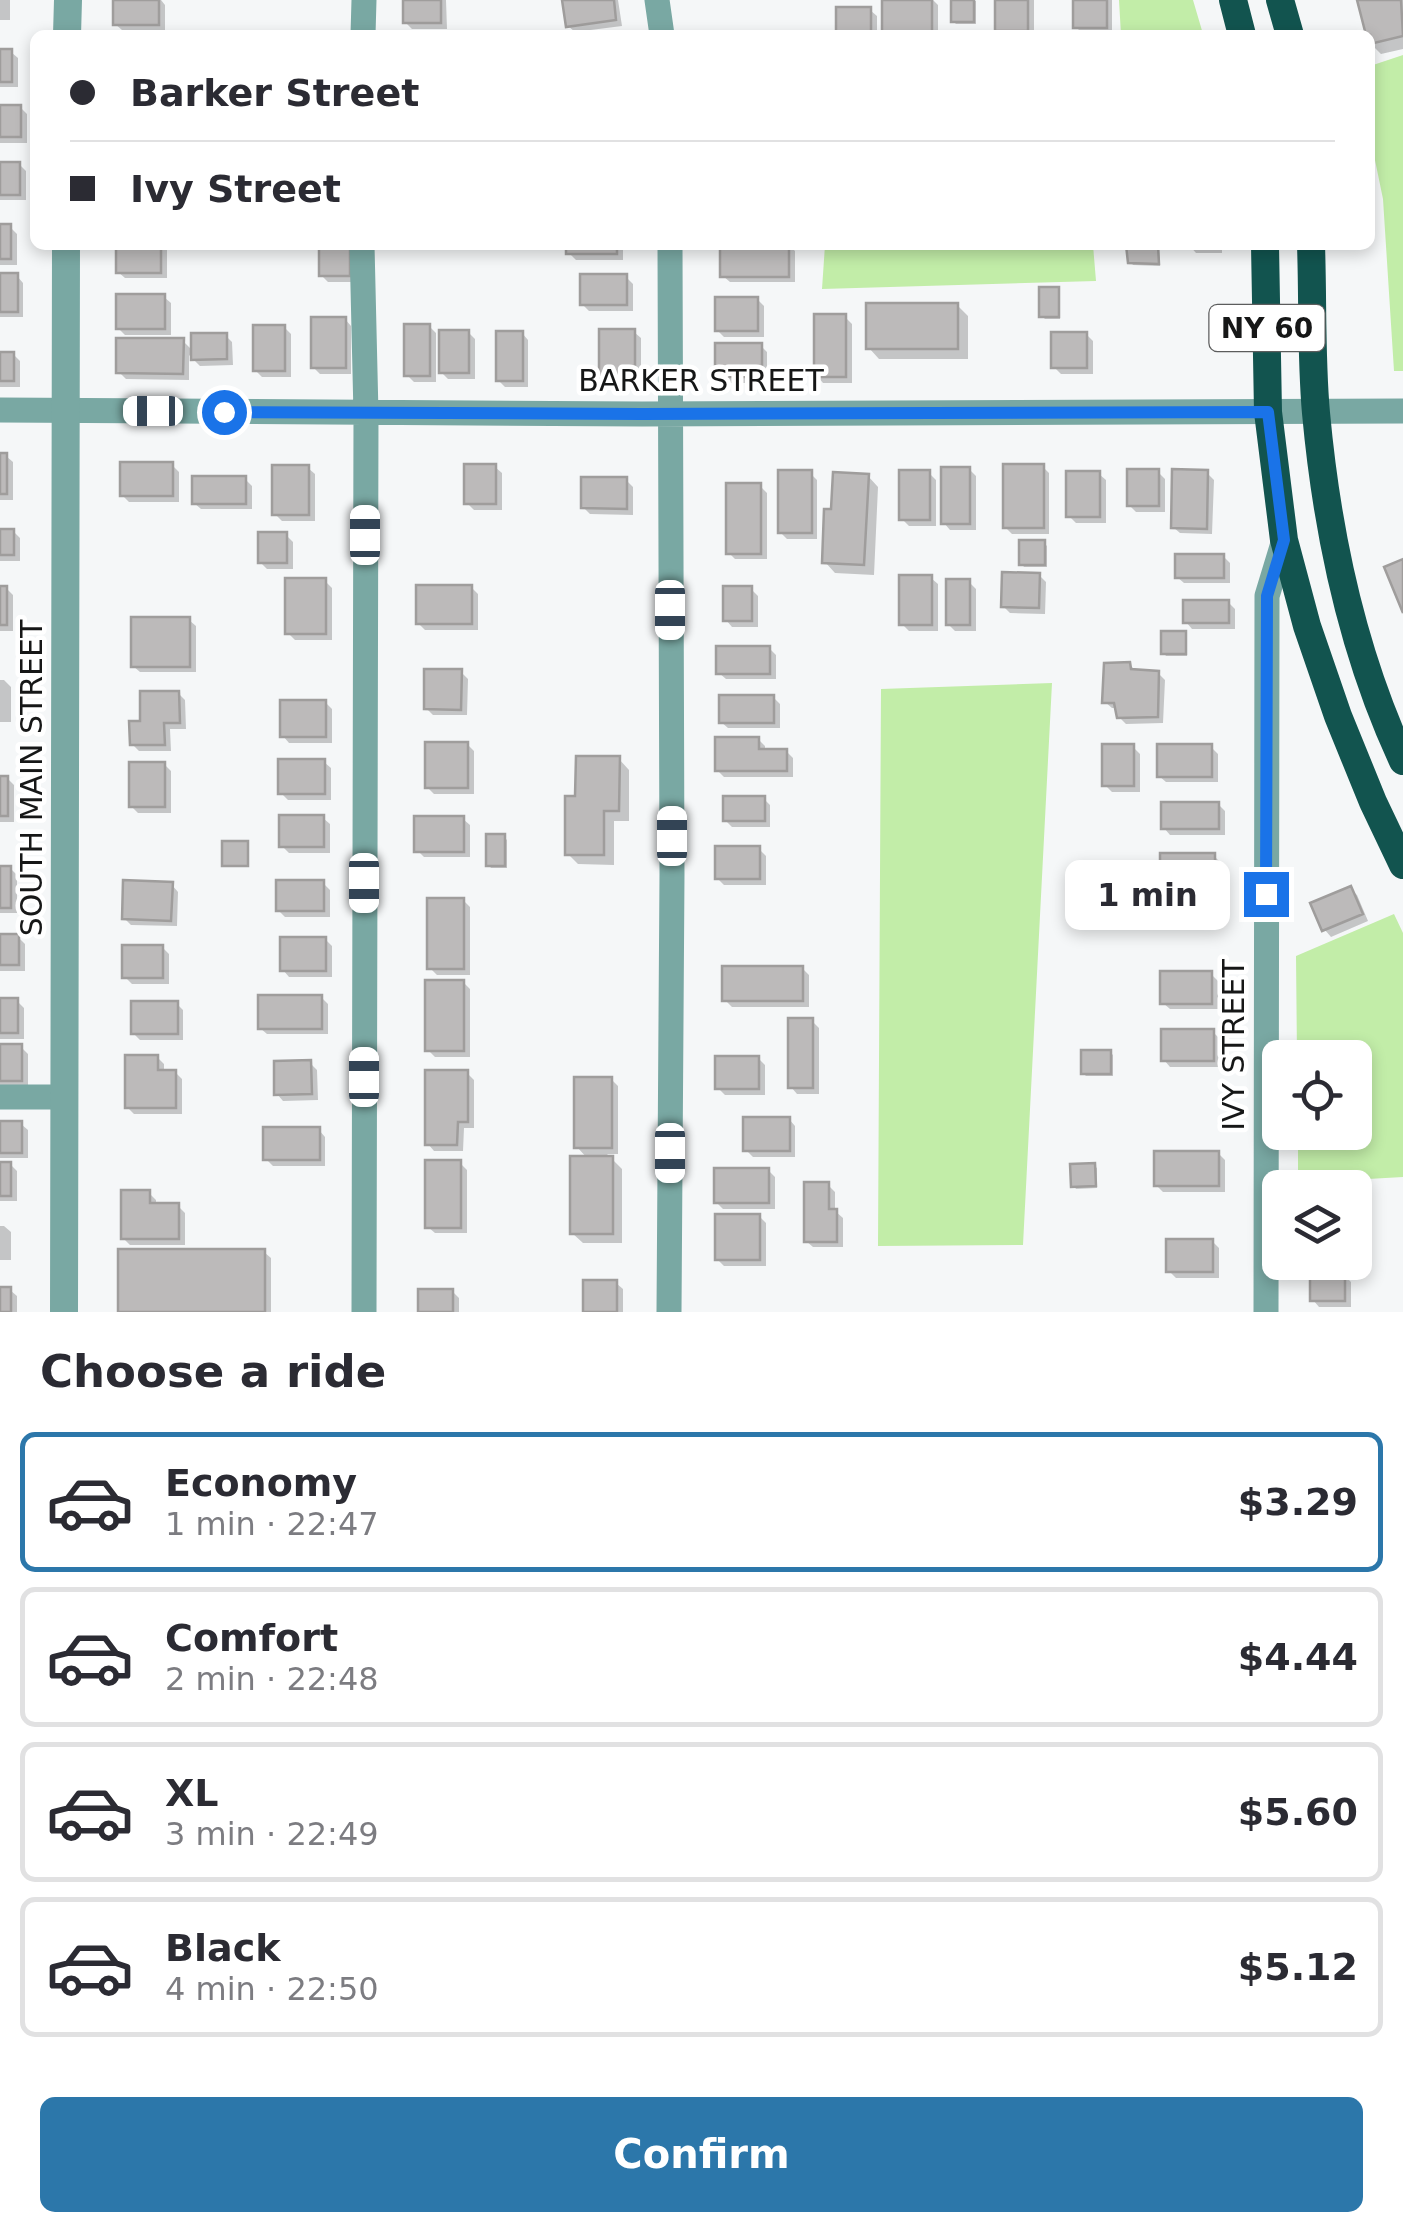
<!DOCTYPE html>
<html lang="en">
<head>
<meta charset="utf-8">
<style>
  body { margin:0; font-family:"DejaVu Sans",sans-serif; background:#f2f2f3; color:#2b2b33; height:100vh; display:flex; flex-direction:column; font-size:38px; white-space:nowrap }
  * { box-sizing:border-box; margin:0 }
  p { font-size:32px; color:#7c7c81 }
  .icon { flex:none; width:55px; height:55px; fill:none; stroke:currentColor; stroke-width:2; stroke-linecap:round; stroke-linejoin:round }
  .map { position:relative; height:1312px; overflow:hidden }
  .drawer { display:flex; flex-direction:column; background:#fff; flex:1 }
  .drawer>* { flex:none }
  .guide { position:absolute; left:30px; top:30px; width:1345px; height:220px; border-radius:15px; box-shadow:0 5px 15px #0003; display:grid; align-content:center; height:220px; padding:0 40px; background:#fff }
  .fabs { position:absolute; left:1262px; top:1040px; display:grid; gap:20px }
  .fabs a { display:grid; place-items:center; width:110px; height:110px; border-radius:15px; background:#fff; box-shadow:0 5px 15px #0003; font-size:50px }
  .end { position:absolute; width:45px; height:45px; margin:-22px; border:12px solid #1a73e8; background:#fff; box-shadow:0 0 0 5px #fff }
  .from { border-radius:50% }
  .bubble { position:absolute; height:70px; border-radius:15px; background:#fff; box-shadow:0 5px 15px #0003; font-size:32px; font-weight:800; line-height:70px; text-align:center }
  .car { position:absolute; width:30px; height:60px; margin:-30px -15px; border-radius:12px; box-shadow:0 0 8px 2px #0007; background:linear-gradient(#fff 24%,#345 0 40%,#fff 0 76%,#345 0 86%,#fff 0) }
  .guide b { display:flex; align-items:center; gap:35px; height:95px; font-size:38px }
  .guide b+b { border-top:2px solid #e1e1e2 }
  .guide i { width:25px; height:25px; background:#2b2b33 }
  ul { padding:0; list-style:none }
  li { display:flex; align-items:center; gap:30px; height:140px; margin:0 20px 15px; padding:0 20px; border:5px solid #e1e1e2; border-radius:15px }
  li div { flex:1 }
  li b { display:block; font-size:38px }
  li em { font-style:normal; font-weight:800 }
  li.current { border-color:#2c77aa }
  li>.icon { width:90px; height:90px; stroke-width:1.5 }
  h2 { padding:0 40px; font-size:45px; line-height:120px }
  .action { display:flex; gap:20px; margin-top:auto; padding:20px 40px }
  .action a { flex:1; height:115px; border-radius:15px; background:#2c77aa; color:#fff; font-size:40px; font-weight:800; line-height:115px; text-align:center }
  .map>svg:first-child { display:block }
  .green { fill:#c2eda8 }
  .shadow { fill:#0003 }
  .building { fill:#bcbaba; stroke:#9f9d9c; stroke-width:2.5 }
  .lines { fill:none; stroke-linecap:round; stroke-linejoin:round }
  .minor { stroke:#79a8a3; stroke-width:25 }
  .tertiary { stroke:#79a8a3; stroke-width:28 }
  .trunk { stroke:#12544f; stroke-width:28 }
  .route { stroke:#1a73e8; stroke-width:12 }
  .labels { text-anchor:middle; stroke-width:9; stroke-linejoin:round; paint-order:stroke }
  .shield { fill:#fff; stroke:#5c5d5d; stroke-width:2.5 }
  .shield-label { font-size:28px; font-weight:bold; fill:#161717 }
  .street-label { font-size:30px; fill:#161717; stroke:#fff }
</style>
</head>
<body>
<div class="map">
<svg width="1403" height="1312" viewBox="0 0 1403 1312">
  <rect width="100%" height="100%" fill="#f5f7f8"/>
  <!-- green -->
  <path class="green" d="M1119,0H1193L1203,34L1121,35Z
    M1403,55V371H1394L1383,199L1370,136V66Z
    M825,245H1093L1096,281L822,289Z
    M1052,683L1023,1245L878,1246L881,689Z
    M1394,914L1403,933V1177L1298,1183V1133L1355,1132V1058L1297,1057L1296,956Z"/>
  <!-- shadow -->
  <path class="shadow" d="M0,0H10V20H0Z
    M115,0H161L165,5V30H122L115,24Z
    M405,0H446L447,29H412L405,22Z
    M565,0H618L622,26L575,32L568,26Z
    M884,0H933L938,5V35H884Z
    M953,0L976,1V24H956L953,21Z
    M997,0H1034V35H1002L997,30Z
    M1076,0H1112V34H1083L1076,27Z
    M1360,0H1403V49L1381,54L1370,43V35H1368Z
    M870,10L877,16V35H838Z
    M0,52H11L18,58V87H0Z
    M0,107H20L27,114V143H0Z
    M0,164H19L26,171V200H0Z
    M0,227H10L17,234V265H0Z
    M118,245H163L167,249V278H125L118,272Z
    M321,245L356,247V282H328L321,275Z
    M569,245H623V260H576L569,253Z
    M723,245H789L795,251V282H730L723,276Z
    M1129,245H1159L1160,266L1133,265L1131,262Z
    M1189,245H1222V253H1196Z
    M0,276H17L23,283V317H0Z
    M626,277L633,284V311H589L582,304Z
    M1058,290L1060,292V319H1045L1042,316Z
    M164,297L171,303V335H125L118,328Z
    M757,299L764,306V337H724L717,330Z
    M957,305L968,316V359H879L869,348Z
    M845,317L852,324V383H823L817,376Z
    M345,319L351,326V374H320L313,367Z
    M429,326L436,333V382H414L407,375Z
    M284,327L291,334V377H262L255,370Z
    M468,332L475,339V379H448L441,372Z
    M634,332L641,338V385H608L602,378Z
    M522,333L528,340V387H505L498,380Z
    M1086,334L1093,341V374H1061L1054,367Z
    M225,335L232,342L233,365L200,366L189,355V380L126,379L119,372L183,341L193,351Z
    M761,346L767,352V383H724L717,376Z
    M0,354H13L20,361V387H0Z
    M0,456H6L13,462V500H0Z
    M172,465L179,472V502H129L122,495Z
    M495,467L502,473V510H474L467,503Z
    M1043,467L1049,473V534H1012L1005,527Z
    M308,468L315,474V521H282L275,514Z
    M969,469L976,476V530H950L944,523Z
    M1158,472L1165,479V512H1136L1129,505Z
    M810,473L817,480V539H787L780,532Z
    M929,473L936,480V526H909L902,519Z
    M1207,473L1214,480L1212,534L1180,533L1173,527Z
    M1099,474L1106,480V523H1076L1069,516Z
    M868,476L878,487L874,575L835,573L825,562L834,512Z
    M245,479L252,486V509H201L194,503Z
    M626,480L633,487V515L590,514L583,507Z
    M760,486L767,493V559H735L728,552Z
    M0,531H13L20,538V561H0Z
    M286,535L293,542V569H267L260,562Z
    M1044,543L1047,546V567H1024L1022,564Z
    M1223,556L1230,563V583H1184L1177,577Z
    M1039,575L1046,582L1045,614L1010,613L1003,606Z
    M931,578L938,584V631H909L902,624Z
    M325,581L332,588V640H295L288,633Z
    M969,582L976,589V631H955L948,624Z
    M471,587L478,594V630H425L418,623Z
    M0,588H6L13,595V631H0Z
    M751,589L758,596V627H732L726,620Z
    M1228,602L1235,609V629H1192L1186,622Z
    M189,620L196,626V672H140L133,666Z
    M1185,634L1187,636V656H1166L1164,653Z
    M769,648L776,655V679H726L719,673Z
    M1129,664L1137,672L1158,673L1165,680L1163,723L1126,724L1119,717L1118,708H1112L1105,702Z
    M461,672L468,679L467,715H433L426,708Z
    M0,680H4L11,687V722H0Z
    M178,693L185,700L186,729H170L171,751H139L132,744L143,723Z
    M773,697L780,704V728H728L721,722Z
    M325,702L332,709V743H289L283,736Z
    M758,739L765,746V751H786L793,758V777H724L717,770Z
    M467,744L474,751V794H434L427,787Z
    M1133,747L1140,754V792H1112L1105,785Z
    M1211,747L1218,754V782H1166L1159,776Z
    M619,759L629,770V821H614V865L578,864L568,854L578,799Z
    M324,762L331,768V800H288L281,793Z
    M164,764L171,771V813H138L131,806Z
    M0,778H7L14,785V822H0Z
    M763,798L770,805V827H732L725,820Z
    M1218,804L1225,811V835H1170L1164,828Z
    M323,818L330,824V853H289L282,846Z
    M463,819L470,825V857H424L417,850Z
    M504,837L507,840V868H491L489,865Z
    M247,844L249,846V867H227L224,865Z
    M759,849L766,856V885H724L717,878Z
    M1214,856L1221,863V892H1170L1163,886Z
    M0,868H10L17,875V913H0Z
    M323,883L330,890V917H285L278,910Z
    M172,885L178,892L177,926L131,925L124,918Z
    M1350,889L1357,895L1368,921L1331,937L1325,930Z
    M463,900L470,907V975H437L430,968Z
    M0,937H18L25,944V971H0Z
    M325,939L332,946V977H289L283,970Z
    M162,947L169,954V984H132L125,977Z
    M802,968L809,975V1007H732L725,1000Z
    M1211,974L1218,981V1009H1170L1163,1003Z
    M463,982L470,989V1057H435L428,1050Z
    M321,997L328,1004V1034H267L260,1028Z
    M0,1001H17L24,1008V1039H0Z
    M176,1003L183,1010V1040H140L133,1033Z
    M812,1021L819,1028V1094H797L791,1087Z
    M1213,1032L1220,1039V1067H1170L1164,1060Z
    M0,1047H21L28,1054V1087H0Z
    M1110,1052L1113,1055V1076H1086L1083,1073Z
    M157,1057L164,1064V1072H175L182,1079V1114H134L127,1107Z
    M758,1058L765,1065V1095H725L718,1088Z
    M310,1063L317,1070L318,1100L283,1101L277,1094Z
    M467,1073L474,1080V1128H464L463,1151H434L428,1144Z
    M611,1079L618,1086V1154H607L622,1169V1243H583L572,1233L588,1159L577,1147Z
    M789,1119L795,1126V1157H753L746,1150Z
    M0,1124H21L28,1130V1158H0Z
    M319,1130L325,1137V1166H273L266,1159Z
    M1218,1153L1225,1160V1192H1163L1156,1185Z
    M460,1163L467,1170V1233H435L428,1227Z
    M0,1164H10L17,1171V1201H0Z
    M1094,1166L1097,1168V1188L1076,1189L1074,1186Z
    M768,1170L775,1177V1209H723L716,1202Z
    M828,1185L835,1192V1211L843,1218V1247H813L806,1241Z
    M149,1193L156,1200V1206H178L185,1213V1245H130L123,1238Z
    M759,1216L766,1223V1266H724L717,1259Z
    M0,1226H4L11,1232V1260H0Z
    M1355,1230L1360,1235V1248L1369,1255V1271H1340L1351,1282V1307H1319L1313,1300L1326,1275L1316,1264L1355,1262Z
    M1212,1241L1219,1248V1278H1176L1169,1271Z
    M264,1252L271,1258V1312H121Z
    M616,1283L623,1289V1312H586Z
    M0,1290H10L17,1296V1312H0Z
    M452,1291L459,1298V1312H421Z"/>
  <!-- building -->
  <path class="building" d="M113,0H159V25H113Z
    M403,0H441V23H403Z
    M562,0H614L616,20L566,27Z
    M882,0H932V35H882Z
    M951,0H974V22H951Z
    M995,0H1028V31H995Z
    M1073,0H1107V28H1073Z
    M1357,0H1401L1403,36L1370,44V35H1366Z
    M836,7H871V35H836Z
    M0,49H12V82H0Z
    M0,105H21V137H0Z
    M0,162H20V195H0Z
    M0,224H11V259H0Z
    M116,245H161V273H116Z
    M319,245H350V276H319Z
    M566,245H617V254H566Z
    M720,245H789V277H720Z
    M1126,245H1158L1159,264L1128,263Z
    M0,273H18V312H0Z
    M580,274H627V305H580Z
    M1039,287H1059V317H1039Z
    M116,294H165V329H116Z
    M715,297H758V331H715Z
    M866,303H958V349H866Z
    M814,314H846V377H814Z
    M311,317H346V368H311Z
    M404,324H430V376H404Z
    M253,325H285V371H253Z
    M599,329H635V380H599Z
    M439,330H469V373H439Z
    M496,331H523V381H496Z
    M1051,332H1087V368H1051Z
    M191,333H227V359L191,360Z
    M116,338H184L183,374L116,373Z
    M715,343H762V377H715Z
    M0,352H14V381H0Z
    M0,453H7V494H0Z
    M120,462H173V496H120Z
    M464,464H496V504H464Z
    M1003,464H1044V528H1003Z
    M272,465H309V515H272Z
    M941,467H970V524H941Z
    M1127,469H1159V506H1127Z
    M1172,469L1208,470L1207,529L1171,528Z
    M778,470H812V533H778Z
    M899,470H930V520H899Z
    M1066,471H1100V517H1066Z
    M833,472L869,474L864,565L822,563L824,509H831Z
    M192,476H246V504H192Z
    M581,477H627V509L581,508Z
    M726,483H761V554H726Z
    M0,529H14V555H0Z
    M258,532H287V563H258Z
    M1019,540H1045V565H1019Z
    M1175,554H1224V578H1175Z
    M1403,559V613L1384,567Z
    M1002,572L1040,573L1039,608L1001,607Z
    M899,575H932V625H899Z
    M285,578H326V634H285Z
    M946,579H970V625H946Z
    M416,585H472V624H416Z
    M0,586H7V625H0Z
    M723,586H752V621H723Z
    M1183,600H1229V623H1183Z
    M131,617H190V667H131Z
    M1161,631H1186V654H1161Z
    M716,646H770V674H716Z
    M1130,662L1131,669L1159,671L1158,717L1117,718L1114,703H1102L1104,663Z
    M424,669H462L461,710L424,709Z
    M140,691H179L180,723H164L165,745H130L129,721H140Z
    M719,695H774V723H719Z
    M280,700H326V737H280Z
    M715,737H759V749H787V771H715Z
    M425,742H468V788H425Z
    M1102,744H1134V786H1102Z
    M1157,744H1212V777H1157Z
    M576,756H620L619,811H604V855H565V796H575Z
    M278,759H325V794H278Z
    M129,762H165V807H129Z
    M0,776H8V816H0Z
    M723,796H765V821H723Z
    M1161,802H1219V829H1161Z
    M279,815H324V847H279Z
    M414,816H464V852H414Z
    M486,834H505V866H486Z
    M222,841H248V866H222Z
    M715,846H760V879H715Z
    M1160,853H1215V887H1160Z
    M0,866H11V908H0Z
    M123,880L173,882L171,921L122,919Z
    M276,880H324V911H276Z
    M1351,886L1363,914L1322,931L1310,903Z
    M427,898H464V969H427Z
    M0,934H19V965H0Z
    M280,937H326V971H280Z
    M122,945H163V978H122Z
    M722,966H803V1001H722Z
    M1160,971H1212V1004H1160Z
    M425,980H464V1051H425Z
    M258,995H322V1029H258Z
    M0,998H18V1033H0Z
    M131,1001H178V1034H131Z
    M788,1018H813V1088H788Z
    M1161,1029H1214V1061H1161Z
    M0,1044H22V1081H0Z
    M1081,1050H1111V1074H1081Z
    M125,1055H158V1070H176V1108H125Z
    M715,1056H759V1089H715Z
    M311,1060L312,1094L274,1095V1061Z
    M425,1070H468V1122H458L457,1145H425Z
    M574,1077H612V1148H574Z
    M743,1117H790V1151H743Z
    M0,1121H22V1153H0Z
    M263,1127H320V1160H263Z
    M1154,1151H1219V1186H1154Z
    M570,1156H613V1234H570Z
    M425,1160H461V1228H425Z
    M0,1162H11V1196H0Z
    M1095,1163L1096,1186L1071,1187L1070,1164Z
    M714,1168H769V1203H714Z
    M804,1182H829V1209H837V1242H804Z
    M121,1190H150V1203H179V1239H121Z
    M715,1214H760V1260H715Z
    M1166,1239H1213V1272H1166Z
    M1355,1246H1363V1265H1313V1262H1355Z
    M118,1249H265V1312H118Z
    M1310,1272H1345V1301H1310Z
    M583,1280H617V1312H583Z
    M0,1287H11V1312H0Z
    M418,1289H453V1312H418Z"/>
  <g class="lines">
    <!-- minor -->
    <path class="minor" d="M657,0L662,35
      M363,35L364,0
      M362,245L366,414L364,1312
      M0,410L642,414L1403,411
      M0,1097H64
      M669,1312L672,874L670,245
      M1266,1312L1267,596L1284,540"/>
    <!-- tertiary -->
    <path class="tertiary" d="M67,35L68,0
      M64,1312L66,245"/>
    <!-- trunk -->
    <path class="trunk" d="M1233,0L1242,35
      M1280,0L1290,35
      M1265,245L1268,412L1284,540L1307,626L1338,716L1373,802L1403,865
      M1311,245C1313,301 1311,358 1316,413C1327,533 1352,652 1403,761"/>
  </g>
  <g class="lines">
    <!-- route -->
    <path class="route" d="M224,412L642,414L1268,412L1284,540L1267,596L1266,894"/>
  </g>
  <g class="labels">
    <!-- shield labels -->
    <rect class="shield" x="1209.5" y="305" width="115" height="46" rx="8"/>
    <g class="shield-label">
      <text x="1267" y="338">NY 60</text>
    </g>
    <!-- street labels -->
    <g class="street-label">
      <text x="701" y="391">BARKER STREET</text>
      <text transform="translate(32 778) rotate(-90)" y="10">SOUTH MAIN STREET</text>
      <text transform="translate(1234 1045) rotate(-90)" y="10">IVY STREET</text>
    </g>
  </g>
</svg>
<div class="fabs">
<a><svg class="icon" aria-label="locate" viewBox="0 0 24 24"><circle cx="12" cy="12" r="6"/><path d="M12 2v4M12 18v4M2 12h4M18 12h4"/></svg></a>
<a><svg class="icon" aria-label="layers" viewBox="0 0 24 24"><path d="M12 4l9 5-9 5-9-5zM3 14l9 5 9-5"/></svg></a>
</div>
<i class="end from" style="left:224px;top:412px"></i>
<i class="end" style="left:1266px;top:894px"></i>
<div class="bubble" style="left:1065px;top:860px;width:165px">1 min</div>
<i class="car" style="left:153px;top:411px;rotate:270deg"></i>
<i class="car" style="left:365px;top:535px;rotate:0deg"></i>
<i class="car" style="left:670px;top:610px;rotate:180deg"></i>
<i class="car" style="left:672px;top:836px;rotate:0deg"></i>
<i class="car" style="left:364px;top:883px;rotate:180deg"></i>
<i class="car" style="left:364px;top:1077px;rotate:0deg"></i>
<i class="car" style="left:670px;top:1153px;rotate:180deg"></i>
<div class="guide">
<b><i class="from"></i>Barker Street</b>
<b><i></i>Ivy Street</b>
</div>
</div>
<section class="drawer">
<h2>Choose a ride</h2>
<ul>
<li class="current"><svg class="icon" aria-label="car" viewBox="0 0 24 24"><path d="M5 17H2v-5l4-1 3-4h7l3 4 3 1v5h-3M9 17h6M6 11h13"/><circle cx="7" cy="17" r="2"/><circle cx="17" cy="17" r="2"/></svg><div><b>Economy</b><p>1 min · 22:47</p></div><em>$3.29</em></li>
<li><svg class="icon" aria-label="car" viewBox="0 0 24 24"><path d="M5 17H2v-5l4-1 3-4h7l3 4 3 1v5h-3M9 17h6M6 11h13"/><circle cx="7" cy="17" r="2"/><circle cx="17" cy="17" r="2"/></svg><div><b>Comfort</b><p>2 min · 22:48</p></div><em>$4.44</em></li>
<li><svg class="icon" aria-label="car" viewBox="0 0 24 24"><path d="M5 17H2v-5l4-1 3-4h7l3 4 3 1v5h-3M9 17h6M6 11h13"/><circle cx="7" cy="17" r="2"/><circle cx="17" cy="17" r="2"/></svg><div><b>XL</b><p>3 min · 22:49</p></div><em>$5.60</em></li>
<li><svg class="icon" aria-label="car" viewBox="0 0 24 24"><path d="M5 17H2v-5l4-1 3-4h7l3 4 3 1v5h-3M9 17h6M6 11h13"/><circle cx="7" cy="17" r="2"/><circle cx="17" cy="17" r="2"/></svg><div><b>Black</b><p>4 min · 22:50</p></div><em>$5.12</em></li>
</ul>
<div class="action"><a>Confirm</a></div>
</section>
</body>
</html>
